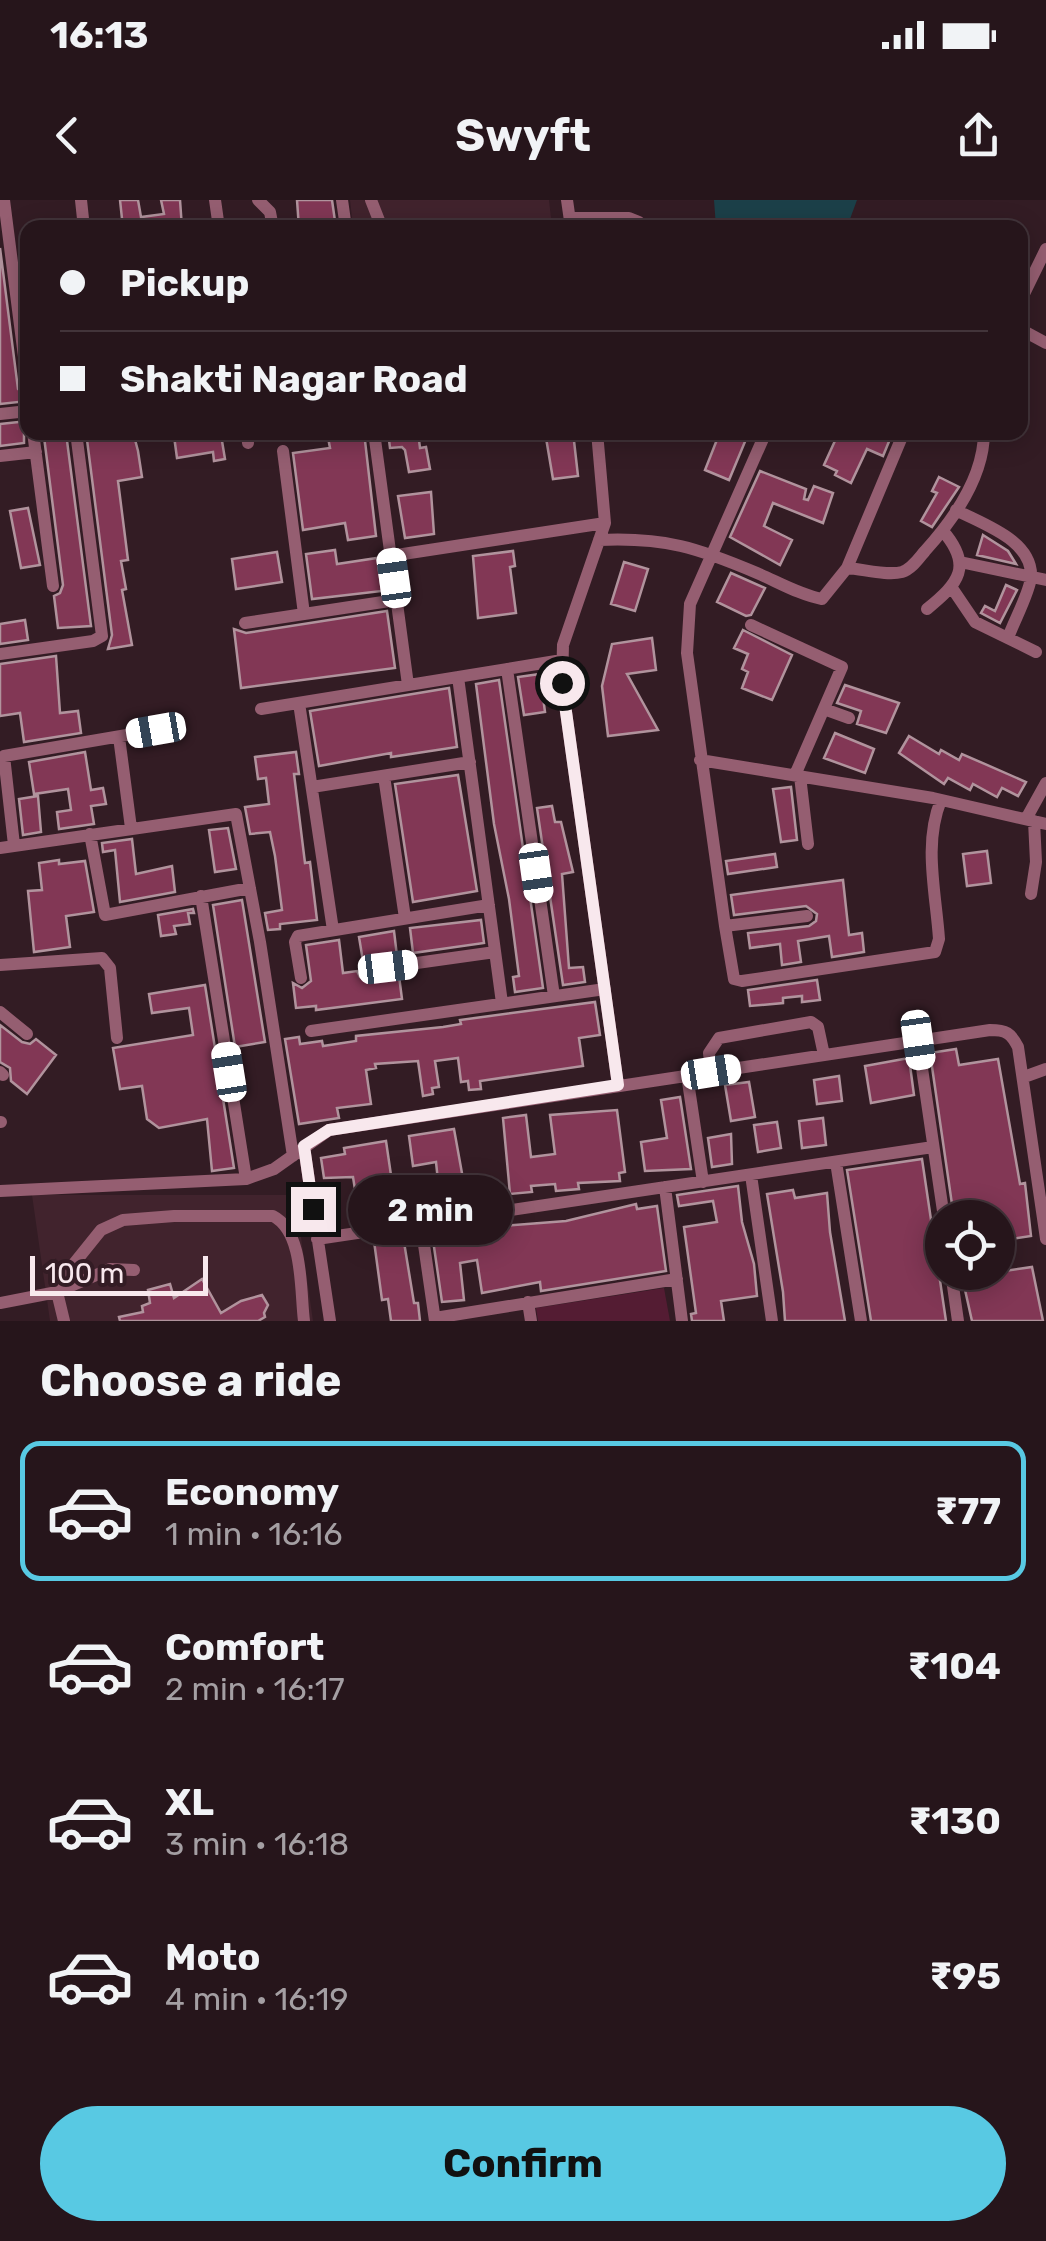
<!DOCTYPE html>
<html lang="en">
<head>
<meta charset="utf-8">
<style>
  body { margin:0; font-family:Rubik,sans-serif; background:#2e1e24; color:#f1f3f6; height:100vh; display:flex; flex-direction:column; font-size:38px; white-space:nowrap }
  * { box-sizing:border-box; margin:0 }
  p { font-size:32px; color:#a49fa3 }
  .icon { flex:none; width:55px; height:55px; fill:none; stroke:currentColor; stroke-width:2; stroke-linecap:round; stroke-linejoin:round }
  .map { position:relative; height:1121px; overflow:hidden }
  .sheet { display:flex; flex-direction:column; background:#26151b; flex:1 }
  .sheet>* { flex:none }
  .hud { position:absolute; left:20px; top:20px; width:1008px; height:220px; border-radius:20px; box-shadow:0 5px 25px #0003,0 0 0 2px #42343a; display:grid; align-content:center; height:220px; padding:0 40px; background:#26151b }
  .tools { position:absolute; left:925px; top:1000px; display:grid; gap:20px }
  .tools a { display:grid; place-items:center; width:90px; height:90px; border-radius:50%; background:#26151b; box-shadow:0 5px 25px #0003,0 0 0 2px #42343a; font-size:50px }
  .scale { position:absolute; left:30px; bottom:25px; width:178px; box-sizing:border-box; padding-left:10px; border:5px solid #f8e8ed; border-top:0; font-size:28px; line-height:35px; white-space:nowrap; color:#f8e8ed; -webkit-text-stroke:8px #331c24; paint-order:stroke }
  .end { position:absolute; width:45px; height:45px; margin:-22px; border:12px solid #f8e8ed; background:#111; box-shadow:0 0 0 5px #111 }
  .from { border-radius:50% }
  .bubble { position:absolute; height:70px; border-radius:35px; background:#26151b; box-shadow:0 5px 25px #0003,0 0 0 2px #42343a; font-size:32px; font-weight:700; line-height:70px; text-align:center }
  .car { position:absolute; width:30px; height:60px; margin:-30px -15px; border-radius:12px; box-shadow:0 0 8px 2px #0007; background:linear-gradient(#fff 24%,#345 0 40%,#fff 0 76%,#345 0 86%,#fff 0) }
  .hud b { display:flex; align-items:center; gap:35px; height:95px; font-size:38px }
  .hud b+b { border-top:2px solid #42343a }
  .hud i { width:25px; height:25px; background:#f1f3f6 }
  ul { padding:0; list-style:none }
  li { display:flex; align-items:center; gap:30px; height:140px; margin:0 20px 15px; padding:0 20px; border:5px solid transparent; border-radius:20px }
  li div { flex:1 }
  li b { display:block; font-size:38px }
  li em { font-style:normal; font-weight:700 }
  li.selected { border-color:#58c9e3 }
  li>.icon { width:90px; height:90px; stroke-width:1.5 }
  h2 { padding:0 40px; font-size:45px; line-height:120px }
  .button { display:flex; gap:20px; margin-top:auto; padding:20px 40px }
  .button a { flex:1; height:115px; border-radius:60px; background:#58c9e3; color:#111; font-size:40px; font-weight:700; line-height:115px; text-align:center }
  .status { display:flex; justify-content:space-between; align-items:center; height:70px; padding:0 50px; background:#26151b; direction:ltr }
  .status svg { height:28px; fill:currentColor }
  header { display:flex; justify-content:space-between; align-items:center; height:130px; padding:0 40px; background:#26151b; font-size:45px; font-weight:700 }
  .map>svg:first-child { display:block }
  .built { fill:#41232d }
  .green { fill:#541c33 }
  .water { fill:#1c4049 }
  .building { fill:#823755; stroke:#b1939d; stroke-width:2.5 }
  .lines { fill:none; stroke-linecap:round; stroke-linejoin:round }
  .minor { stroke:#955e71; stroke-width:12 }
  .route { stroke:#f8e8ed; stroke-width:12 }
</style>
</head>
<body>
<div class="status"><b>16:13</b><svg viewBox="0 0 49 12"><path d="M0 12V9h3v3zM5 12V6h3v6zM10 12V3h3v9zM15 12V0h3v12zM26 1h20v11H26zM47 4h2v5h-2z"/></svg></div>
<header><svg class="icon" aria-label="back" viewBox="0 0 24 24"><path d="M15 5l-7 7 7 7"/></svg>Swyft<svg class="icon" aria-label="share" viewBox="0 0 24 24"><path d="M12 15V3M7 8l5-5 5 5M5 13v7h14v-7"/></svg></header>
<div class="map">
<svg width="1046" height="1121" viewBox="0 0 1046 1121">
  <rect width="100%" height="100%" fill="#331c24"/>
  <!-- built -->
  <path class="built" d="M350,0H549L552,27H353Z
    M32,995H295L313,1121H50Z"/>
  <!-- green -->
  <path class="green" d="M664,1088L670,1121H538L536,1108Z"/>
  <!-- water -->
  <path class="water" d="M857,0L850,19L854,27H716L714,0Z"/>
  <!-- building -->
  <path class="building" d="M120,0H138L141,17L164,14L161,0H180L182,28H123Z
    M297,0H332L336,28H299Z
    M0,48L18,189L28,198V201L0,204Z
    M28,221L24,229V243L0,246V224Z
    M86,232H133L138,251L142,277L118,281L128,360L121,361L126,389L122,390L132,445L108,449L112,435Z
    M205,232V237L221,235L225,259L214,261L213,252L177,258L174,236Z
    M327,232H364L376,336L348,340L345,323L303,330L293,253L330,248Z
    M388,232H418L420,248L426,247L430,269L409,272L405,250L402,247L390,248Z
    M545,232H573L578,276L553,279Z
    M720,232H749L729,280L705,270Z
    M839,232H877L890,239L883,256L867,249L851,283L835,275L837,271L824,265Z
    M66,233L91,426L58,428L54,396L60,393L63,385L44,237Z
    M760,271L806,289L804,299L808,300L814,286L833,293L823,323L773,303L764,326L792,340L780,365L730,337Z
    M939,277L959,287L932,327L921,321L937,293L932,291Z
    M431,292L434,334L405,338L398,296Z
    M28,308L40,365L21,368L10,311Z
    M983,335L1008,351L1016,364L977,355Z
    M335,350L337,364L377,358L382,391L312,399L306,354Z
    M513,351L515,366L510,367L516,413L478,418L473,356Z
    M277,352L282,382L236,389L232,359Z
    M624,362L648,369L635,411L611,404Z
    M731,373L765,388L751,415L746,416L717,402Z
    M1006,385L1017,390L1000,423L981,413L985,406L995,411Z
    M387,411L395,468L241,488L234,429L246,433Z
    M25,420L28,440L0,444V424Z
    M743,430L792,455L772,500L742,488L748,472L742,469L748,454L734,448Z
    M652,438L656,470L627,474L658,530L608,536L602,486L612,444Z
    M56,456L60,513L78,511L81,533L24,542L20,513L0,516V464Z
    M540,474L545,512L524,515L518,477Z
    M499,480L543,788L515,792L513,777L519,776L509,699L494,624L476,484Z
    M845,485L899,503L886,533L857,524L861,511L837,503Z
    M449,488L457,547L391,557V553L319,566L310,511Z
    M835,533L874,549L865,573L824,558Z
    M909,536L939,554L941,550L959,560L962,554L1026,582L1018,596L1002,588L997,597L973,584L970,590L948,578L944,584L899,553Z
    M85,552L91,590L103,588L106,604L91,606L94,624L59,629L57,612L71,610L68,589L34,594L29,562Z
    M296,552L299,574H294L305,663L310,662L317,720L280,724V729L268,730L265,713L282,710L275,656L270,632L250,634L245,607L269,604L266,578L258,579L255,557Z
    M458,575L477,691L413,702L395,584Z
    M791,587L797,640L781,642L773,589Z
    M38,596L41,632L23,635L19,599Z
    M552,606L555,622H561L573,672L562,674L569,768L583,767L585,782L563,785L537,608Z
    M228,628L236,669L215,672L209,630Z
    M132,639L136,674L172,666L175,692L120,702L115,650L103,652L102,643Z
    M987,651L991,683L967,686L963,654Z
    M775,654L777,667L728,674L726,661Z
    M59,660V664L85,661L94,712L66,716L70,747L34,752L28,691L42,690L39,663Z
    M843,680L849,735L862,733L864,752L832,757L829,736L798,741L801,762L782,765L780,744L750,748L748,733L809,726L816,721L817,714L806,706L734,715L731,695Z
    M242,700L265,842L235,847L213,705Z
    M193,709L194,713H188L190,724L174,726L176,734L161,736L158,715Z
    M481,720L484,743L413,753L410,728Z
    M394,731L397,756L363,761L359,737Z
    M339,740L343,773L357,771L360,777L367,780L399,776L402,799L316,810V806L296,808L293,783L302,788L311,781L306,745Z
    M817,780L820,800L802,802V796L783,798V803L750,806L748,790Z
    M205,785L234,968L219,970L212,971L207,919L159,928L147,919L142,886L120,889L113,848L193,835L189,808L152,813L149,794Z
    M595,802L600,835L579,838L583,866L480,881L481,889L469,890L468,881L461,882L458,858L435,861L439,887L432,888L433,894L423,896L418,861L375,864L376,868L366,870L371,904L337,908L339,918L299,924L285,839L299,837L300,844L322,841L323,846L356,841V836L443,827L461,824L460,820Z
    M0,825L22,842L30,844L36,839L56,855L27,894L11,881L10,868L0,862Z
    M956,849L959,865L998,859L1020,984L1025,983L1031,1036L998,1041V1018H954L930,853Z
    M909,858L914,895L871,903L865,866Z
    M839,876L842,901L817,904L814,880Z
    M749,882L755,917L731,921L725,885Z
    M680,897L691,969L645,971L641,942L667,938L661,900Z
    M617,910L625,972L619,973L620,981L578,983L579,989L556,991L555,984L531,986L532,992L510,994L503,918L526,915L531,957L555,954L550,915Z
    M823,918L826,945L802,948L799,921Z
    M777,922L781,948L758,952L754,925Z
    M454,929L467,1001L447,1004L444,980L438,981L436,962L413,966L409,936Z
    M731,934L732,964L712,967L708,938Z
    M386,941L392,982L416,979L419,1002L393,1006L394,1010L374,1013L372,1000L357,1002L353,977L324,978L321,958L345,954L344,948Z
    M922,959L946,1121H871L847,970Z
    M738,986L742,1022L754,1064L757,1096L721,1101L724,1121H692L691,1114L696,1113L684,1027L717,1022L713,1001L679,1006L677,995Z
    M793,990L795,998L827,993L830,1032L845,1121H785L783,1092L767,994Z
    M636,1004L637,1009L657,1006L666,1071L541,1091L540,1082L482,1093L477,1060L460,1063L464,1100L442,1102L433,1040L453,1038L452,1030L566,1021Z
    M403,1036L414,1103H418L420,1121H391L388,1099L382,1100L374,1041Z
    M1032,1067L1043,1121H972L961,1072H998Z
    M202,1079L221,1113L241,1101L262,1095L268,1105L264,1113L265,1117L258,1121H120L119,1117L143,1112L142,1106L150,1103L148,1090L170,1084L174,1098Z"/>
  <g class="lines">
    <!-- minor -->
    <path class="minor" d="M4,0L28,188
      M81,0L84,28
      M215,0L219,28
      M258,0L270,12L273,28
      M342,0L346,28
      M371,0L382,28
      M567,0L571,28
      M570,18H629L639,22L642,28
      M1020,102L1046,49
      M1020,129L1046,143
      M0,214L28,211
      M33,232L53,386
      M247,232L248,243
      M300,232L301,235
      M374,232L408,485
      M597,232L605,323L563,445L562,483L618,885
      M283,251L304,414
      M0,256L36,252
      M956,310C982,324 1033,340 1031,377C1030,392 1013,423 1008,438
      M599,340C665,337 698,348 757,373C778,382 800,395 822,399L847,368C863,369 887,376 902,372C912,369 919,358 925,351C954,319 984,277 984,232
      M390,356L605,323
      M960,362L1046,380
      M847,368L904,232
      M952,388L975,422L1036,452
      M927,409C959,383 973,366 943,331
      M245,423L396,400
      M751,425L842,467L795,575
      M0,454L93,441L102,436L76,232
      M507,469L554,796
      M458,477L502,803
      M299,503L333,730
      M261,509L562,460
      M824,509L849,518
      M119,537L131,628
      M700,560L933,598L1046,624
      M384,576L405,718
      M800,576L808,644
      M312,587L470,562
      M1026,619L1046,583
      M90,634L105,715L250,688
      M14,645L4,556L156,530
      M0,648L236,614L260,742L293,956
      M1031,694L1036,662L1034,621
      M201,696L246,979
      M807,716L725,726L734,779L742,781L935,752L939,739C936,693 923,644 941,600
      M725,726L687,453L690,404L766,232
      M0,765L102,758L110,768L117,838
      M367,770L495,752
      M301,778L295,742L298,736L489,705
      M0,812L27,834
      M311,831L605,789
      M918,841L944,1018
      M711,871L709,853L719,838L811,822L818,827L824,855
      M0,872L3,875
      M687,875L703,982
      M1024,877L1046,869
      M0,922H1
      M304,947L330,1121
      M836,962L861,1121
      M751,975L772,1121
      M665,987L682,1121
      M0,991L246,979L274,969L329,930L990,830C1006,830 1011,833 1018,847L1046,1039
      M421,1024L435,1121
      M317,1039L933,947
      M951,1072L958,1121
      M57,1092L64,1076L101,1030L123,1020L174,1016H273C304,1032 300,1090 304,1121
      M57,1092L110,1069L134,1070
      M528,1102L531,1121
      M0,1103L57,1092L64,1121
      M435,1118L677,1079"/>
  </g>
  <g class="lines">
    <!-- route -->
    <path class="route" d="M313,1009L304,946L329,930L618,885L562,483"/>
  </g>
</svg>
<div class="tools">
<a><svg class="icon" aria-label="locate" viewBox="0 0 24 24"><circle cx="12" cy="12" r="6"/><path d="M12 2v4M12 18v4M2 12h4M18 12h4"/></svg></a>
</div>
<div class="scale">100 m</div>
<i class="end from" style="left:562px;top:483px"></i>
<i class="end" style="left:313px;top:1009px"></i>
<div class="bubble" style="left:348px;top:975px;width:165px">2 min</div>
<i class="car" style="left:394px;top:378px;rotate:352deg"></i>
<i class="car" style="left:156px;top:530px;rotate:260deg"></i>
<i class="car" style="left:536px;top:673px;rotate:172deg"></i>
<i class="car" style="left:388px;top:767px;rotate:83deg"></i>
<i class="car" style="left:918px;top:840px;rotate:172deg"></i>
<i class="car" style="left:229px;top:872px;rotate:351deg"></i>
<i class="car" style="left:711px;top:872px;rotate:81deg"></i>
<div class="hud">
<b><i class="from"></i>Pickup</b>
<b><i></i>Shakti Nagar Road</b>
</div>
</div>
<section class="sheet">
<h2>Choose a ride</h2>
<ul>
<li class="selected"><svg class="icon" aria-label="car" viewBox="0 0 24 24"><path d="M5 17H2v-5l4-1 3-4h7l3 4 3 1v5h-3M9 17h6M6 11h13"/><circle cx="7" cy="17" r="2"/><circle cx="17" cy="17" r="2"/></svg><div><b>Economy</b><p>1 min · 16:16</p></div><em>₹77</em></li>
<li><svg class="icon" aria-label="car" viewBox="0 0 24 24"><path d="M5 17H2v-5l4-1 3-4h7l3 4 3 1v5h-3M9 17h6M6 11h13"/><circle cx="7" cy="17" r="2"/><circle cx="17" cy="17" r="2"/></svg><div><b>Comfort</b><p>2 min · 16:17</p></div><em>₹104</em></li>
<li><svg class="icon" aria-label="car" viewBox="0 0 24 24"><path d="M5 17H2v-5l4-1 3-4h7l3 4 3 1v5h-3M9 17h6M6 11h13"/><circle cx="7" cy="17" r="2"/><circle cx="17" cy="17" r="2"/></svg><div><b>XL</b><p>3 min · 16:18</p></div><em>₹130</em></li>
<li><svg class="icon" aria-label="car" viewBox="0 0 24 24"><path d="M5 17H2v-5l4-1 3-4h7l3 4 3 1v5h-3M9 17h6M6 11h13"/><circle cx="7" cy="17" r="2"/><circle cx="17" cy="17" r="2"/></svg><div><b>Moto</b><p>4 min · 16:19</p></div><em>₹95</em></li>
</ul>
<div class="button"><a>Confirm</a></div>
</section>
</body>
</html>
